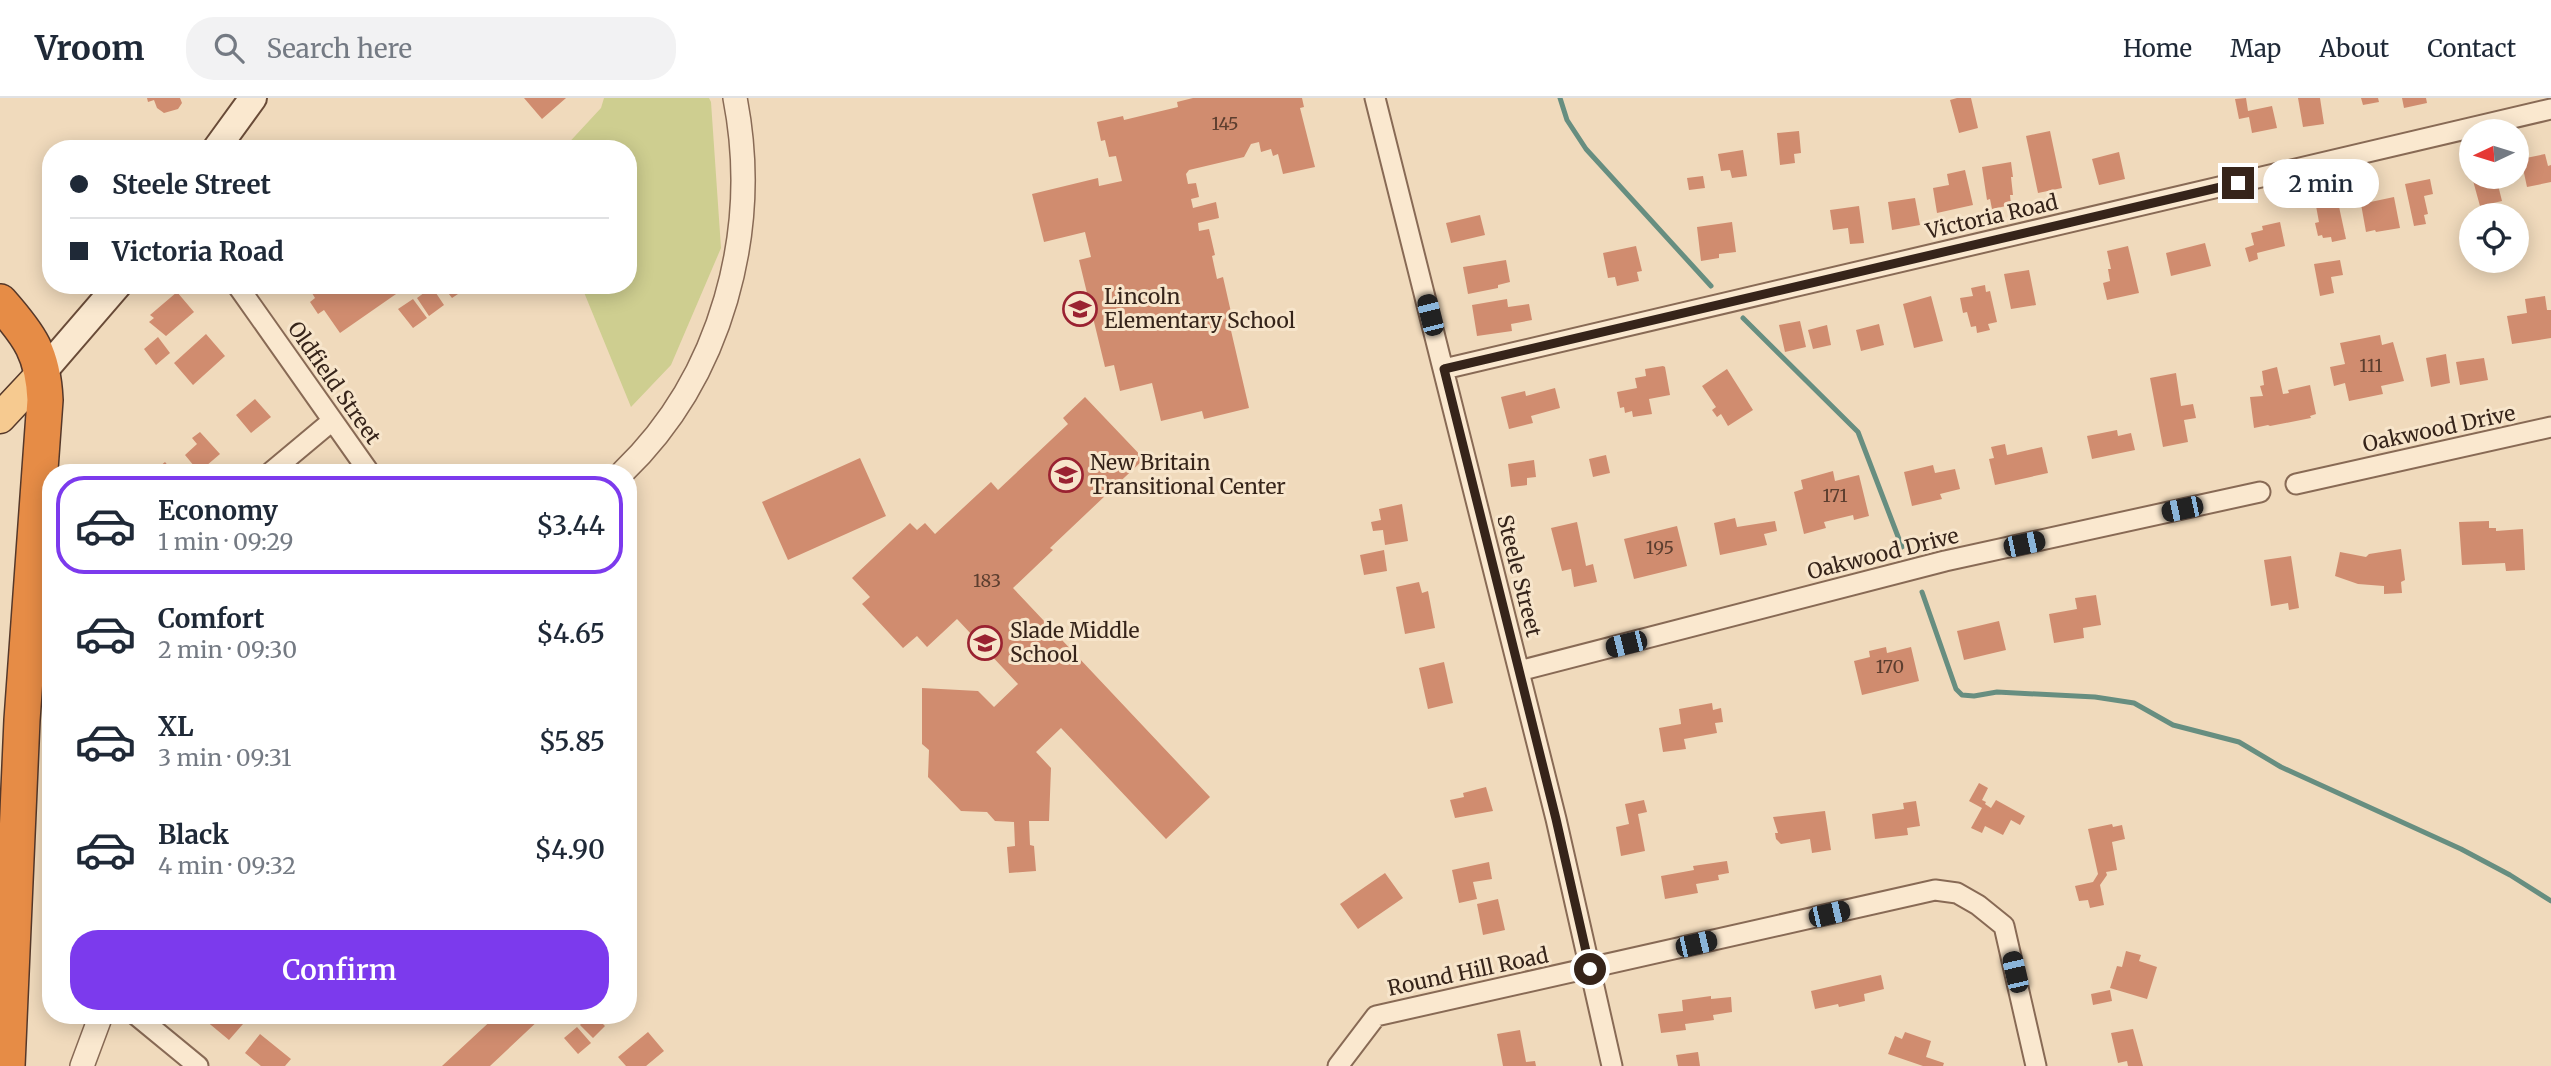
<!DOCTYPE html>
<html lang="en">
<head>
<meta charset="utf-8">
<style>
  body { margin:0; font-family:Merriweather,serif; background:#f2f2f3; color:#1f2937; height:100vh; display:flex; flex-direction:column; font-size:26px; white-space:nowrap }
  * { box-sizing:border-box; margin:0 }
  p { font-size:23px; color:#747a83 }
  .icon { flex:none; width:38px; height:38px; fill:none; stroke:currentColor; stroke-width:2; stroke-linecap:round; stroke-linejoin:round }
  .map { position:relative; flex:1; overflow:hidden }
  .drawer { position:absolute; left:42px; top:366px; width:595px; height:560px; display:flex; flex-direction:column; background:#fff; border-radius:28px; box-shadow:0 4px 18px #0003 }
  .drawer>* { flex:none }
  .banner { position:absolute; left:42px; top:42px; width:595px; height:154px; border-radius:28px; box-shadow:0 4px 18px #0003; display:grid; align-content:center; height:154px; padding:0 28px; background:#fff }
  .needle { width:46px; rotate:266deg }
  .fabs { position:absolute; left:2459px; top:21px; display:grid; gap:14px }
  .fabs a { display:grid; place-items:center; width:70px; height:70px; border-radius:50%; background:#fff; box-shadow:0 4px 18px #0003; font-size:35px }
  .end { position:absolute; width:32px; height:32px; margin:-16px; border:9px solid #36241a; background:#fff; box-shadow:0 0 0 4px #fff }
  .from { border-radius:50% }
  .bubble { position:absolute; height:49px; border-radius:24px; background:#fff; box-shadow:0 4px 18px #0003; font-size:23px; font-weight:600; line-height:49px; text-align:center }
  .car { position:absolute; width:21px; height:42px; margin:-21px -10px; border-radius:9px; box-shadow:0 0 5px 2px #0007; background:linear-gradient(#222 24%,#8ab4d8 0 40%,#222 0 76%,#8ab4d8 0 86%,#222 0) }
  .banner b { display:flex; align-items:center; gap:24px; height:66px; font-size:26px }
  .banner b+b { border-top:2px solid #e0e1e3 }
  .banner i { width:18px; height:18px; background:#1f2937 }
  ul { padding:12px 0 0; list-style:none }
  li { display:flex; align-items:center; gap:21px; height:98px; margin:0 14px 10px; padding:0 14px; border:4px solid transparent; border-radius:28px }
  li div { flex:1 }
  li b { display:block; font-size:26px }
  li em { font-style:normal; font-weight:600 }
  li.selected { border-color:#7c3aed }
  li>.icon { width:63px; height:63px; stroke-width:1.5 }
  .cta { display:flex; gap:14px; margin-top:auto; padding:14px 28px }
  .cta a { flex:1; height:80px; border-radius:28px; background:#7c3aed; color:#fff; font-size:28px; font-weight:600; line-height:80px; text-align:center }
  header { display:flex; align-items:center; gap:42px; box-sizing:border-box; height:98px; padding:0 35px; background:#fff; border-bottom:2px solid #e0e1e3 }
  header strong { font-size:33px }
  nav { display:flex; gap:38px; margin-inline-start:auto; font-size:24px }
  .search { width:490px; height:63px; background:#f2f2f3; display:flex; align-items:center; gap:18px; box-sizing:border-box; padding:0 24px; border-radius:28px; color:#747a83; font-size:26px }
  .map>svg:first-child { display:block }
  .green { fill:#cece90 }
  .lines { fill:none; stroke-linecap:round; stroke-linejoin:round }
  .stream { stroke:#678e80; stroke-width:5 }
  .building { fill:#d08c6f }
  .minor-casing { stroke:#886a55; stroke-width:23 }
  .tertiary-casing { stroke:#886a55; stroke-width:26 }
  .secondary-casing { stroke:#694b38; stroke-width:30 }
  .primary-casing { stroke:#55382a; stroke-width:33 }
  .motorway-casing { stroke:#55382a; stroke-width:38 }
  .minor { stroke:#fae8cf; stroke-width:19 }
  .tertiary { stroke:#fae8cf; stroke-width:23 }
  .secondary { stroke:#fae8cf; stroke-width:26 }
  .primary { stroke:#f6ca90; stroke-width:30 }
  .motorway { stroke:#e68c46; stroke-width:35 }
  .route { stroke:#36241a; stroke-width:9 }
  .labels { text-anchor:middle; stroke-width:6; stroke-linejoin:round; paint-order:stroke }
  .number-label { font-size:18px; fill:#5c3e2f }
  .street-label { font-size:21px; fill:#36241a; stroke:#f7e5cb }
  .poi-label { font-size:21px; fill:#36241a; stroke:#f7e5cb; text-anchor:start }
</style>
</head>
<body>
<header>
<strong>Vroom</strong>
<div class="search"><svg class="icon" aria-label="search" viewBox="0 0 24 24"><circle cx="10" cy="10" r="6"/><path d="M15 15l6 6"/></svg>Search here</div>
<nav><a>Home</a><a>Map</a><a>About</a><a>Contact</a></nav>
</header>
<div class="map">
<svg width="2551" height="968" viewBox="0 0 2551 968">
  <rect width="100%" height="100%" fill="#f0dabc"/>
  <!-- green -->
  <path class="green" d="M604,0H709L711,4L721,150L671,267L631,309L581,187H628V51H563L601,10Z"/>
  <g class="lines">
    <!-- stream -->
    <path class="stream" d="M1560,0L1567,22L1586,51L1711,188
      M1743,220L1858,334L1902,449
      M1922,494L1956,591L1962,597L1974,598L1997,594L2095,599L2134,605L2173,627L2239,644L2281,669L2461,751L2510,777L2551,803"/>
  </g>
  <!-- building -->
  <path class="building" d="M147,0H180L182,5L178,11L164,15L157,10L154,2L148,4Z
    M524,0H566L542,21Z
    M1193,0H1302L1304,9L1300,10L1315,69L1283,76L1278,56L1273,58L1271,51L1261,54L1259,44L1251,46L1244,59L1189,72L1186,76L1188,86L1196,85L1199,99L1191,101L1193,110L1216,104L1219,120L1198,125L1199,133L1209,131L1215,157L1212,158L1217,181L1223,179L1233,223L1229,224L1249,310L1204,321L1202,313L1161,323L1152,285L1120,293L1114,267L1105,269L1079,162L1091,159L1085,134L1044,144L1032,96L1098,80L1099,88L1122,83L1116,58L1109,59L1105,42L1101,43L1097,24L1123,18L1124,22L1178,9L1177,4Z
    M1957,0H1971L1978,30L1959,35L1950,2Z
    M2246,0L2248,13L2272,8L2277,30L2252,35L2249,19L2239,21L2235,1Z
    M2298,0H2320L2324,26L2303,29Z
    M2361,0H2378L2379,4L2363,7Z
    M2402,0H2426L2427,5L2404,10Z
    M1799,33L1801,55L1794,56L1795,65L1780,67L1777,35Z
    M2050,33L2062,90L2038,95L2026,38Z
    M1743,52L1747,78L1732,80L1730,72L1721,73L1718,56Z
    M2119,54L2125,81L2099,87L2092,61Z
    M2545,56L2548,68L2551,67V84L2527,89L2521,61Z
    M2011,64L2013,79H2011L2013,97H2010L2011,107L1992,111L1990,101L1987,102L1982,69Z
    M1965,72L1973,107L1937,115L1933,90L1949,87L1947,76Z
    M1703,78L1705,90L1689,92L1687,80Z
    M2472,79H2496L2502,103L2480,108Z
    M2430,81L2433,96L2424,98L2428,116L2424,117L2426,126L2414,128L2405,86Z
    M2394,99L2400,130L2376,134L2375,132L2366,134L2361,106Z
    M1915,100L1920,127L1892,132L1888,104Z
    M2338,104L2346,141L2332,144L2331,139L2323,140L2322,137L2318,138L2315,125L2319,124L2316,108Z
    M1859,108L1864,145L1850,146L1848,130L1833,132L1830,112Z
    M1480,117L1485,137L1451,145L1446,125Z
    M1732,124L1736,154L1719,156V160L1701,163L1697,129Z
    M2280,124L2285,148L2257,155L2258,161L2249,164L2245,150L2254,147L2251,135L2263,132L2262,128Z
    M2205,145L2211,168L2171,178L2166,155Z
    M1636,148L1642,173L1637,174L1639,183L1617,188L1615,179L1608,180L1603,155Z
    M2128,148L2139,195L2107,202L2103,185L2110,183L2108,171H2111L2107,153Z
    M1506,162L1510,184L1498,187V190L1468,196L1463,169Z
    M2340,162L2343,177L2331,179L2334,195L2320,198L2314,166Z
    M2029,172L2036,207L2011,211L2004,176Z
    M307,187H409L340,235L324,212L318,216L310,204L315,200Z
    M442,187H465L467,190L452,200Z
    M1985,187L1986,194L1990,193L1997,224L1988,226L1990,232L1977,235L1976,228L1971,229L1967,214L1963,215L1960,200L1973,198L1971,190Z
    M432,189L444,207L429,218L417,200Z
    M177,194L194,214L166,238L149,224L154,220L150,217Z
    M1931,198L1943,243L1914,250L1903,206Z
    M2545,198L2547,212H2551V240L2512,246L2507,218L2527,215L2525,201Z
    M413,201L427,220L413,230L398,211Z
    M1507,201L1508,209L1529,206L1532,222L1511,226L1512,233L1477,238L1472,207Z
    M1800,223L1806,249L1785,254L1779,227Z
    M1879,226L1884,247L1861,253L1856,232Z
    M1827,227L1831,247L1813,251L1808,232Z
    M206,236L225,258L193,287L174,265Z
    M2380,237L2382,247L2393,244L2404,283L2381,288L2383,296L2349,303L2345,285L2334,288L2330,269L2345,266L2340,245Z
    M158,239L170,255L156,267L144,251Z
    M2446,256L2450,285L2431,289L2426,260Z
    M2484,260L2488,282L2460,287L2456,264Z
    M1663,268L1665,269L1670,297L1649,301L1652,316L1633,319L1632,313L1625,315L1624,309L1620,310L1617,294L1637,290L1635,280L1646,278L1645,271Z
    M2277,269L2283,296L2289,295L2288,292L2310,287L2316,316L2310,318L2311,320L2270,328L2268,327L2254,330L2250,299L2263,298L2260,288L2264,287L2262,273Z
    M1727,271L1753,312L1728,328L1721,316L1717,319L1712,312L1716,309L1702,288Z
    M2176,275L2181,308L2193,306L2196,320L2184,322L2188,344L2163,349L2150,280Z
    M1555,290L1560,310L1531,318L1533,325L1509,331L1501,299L1525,293L1526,298Z
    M1085,299L1144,361L1050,450L1053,452L1013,490L1210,699L1166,741L1061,630L1036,654L1051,670L1049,723H1029L1030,747L1034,748L1036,773L1009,775L1007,749L1015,748L1014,724L995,723L987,714L961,713L928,679L929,652L922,646V590L978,593L994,609L1018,586L957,521L927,549L917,538L903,550L862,506L870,499L852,480L910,425L917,432L925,425L935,436L991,384L998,392L1068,326L1063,320Z
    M255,301L271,319L251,335L236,317Z
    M2117,332L2118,338L2131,335L2135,352L2092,361L2087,338Z
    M200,334L220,356L199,374L185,357L197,346L192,340Z
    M2005,346L2007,357L2042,349L2048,375L1995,387L1989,361L1994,360L1991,349Z
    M1606,357L1610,375L1593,379L1589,361Z
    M860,360L886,418L788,462L762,404Z
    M1534,362L1536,379L1527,380V387L1511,389L1508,366Z
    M165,364L170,370H173L177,374H163L159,369Z
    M1933,367L1935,375L1955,371L1960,391L1940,396L1942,401L1912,408L1904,374Z
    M1833,373L1835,383L1859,377L1869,418L1854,422L1853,417L1824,424L1826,430L1804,436L1794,394L1803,391L1801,382Z
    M1402,406L1408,443L1385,447L1383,432L1373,433L1371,424L1381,422L1379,411Z
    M1735,420L1737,429L1775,423L1777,433L1764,436L1767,447L1720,457L1714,425Z
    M2489,423V430H2496V433L2523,431L2525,472L2506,473L2505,465L2462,467L2459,424Z
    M1577,424L1586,468L1593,466L1597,484L1574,489L1571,471L1562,473L1551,430Z
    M1677,428L1687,468L1634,481L1624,441Z
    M2401,451L2405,482L2401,484L2402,495L2384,496V488L2358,486L2335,478L2340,454L2366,459L2369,456Z
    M1384,452L1387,473L1364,477L1360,457Z
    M2291,458L2299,510L2289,512L2288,505L2271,508L2264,462Z
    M1419,484L1422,495L1428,493L1435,530L1405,536L1396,489Z
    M2096,497L2101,527L2083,530L2084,540L2054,545L2049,516L2077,511L2075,500Z
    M1999,523L2006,552L1964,562L1957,533Z
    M1886,549L1887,555L1911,549L1919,583L1862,597L1854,563L1870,559L1869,553Z
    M1444,564L1453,605L1428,611L1419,570Z
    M1712,605L1713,612L1721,610L1723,624L1715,625L1717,635L1684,641L1686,651L1663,654L1659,630L1681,626L1679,611Z
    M1979,685L1988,690L1982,702L1986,704L1985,706L1991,710L1996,702L2025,718L2020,727L2011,722L2003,737L1985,728L1982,735L1971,730L1982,710L1969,703Z
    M1486,689L1493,713L1455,720L1450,702L1464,699L1463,695Z
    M1644,702L1647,714L1638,716L1645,753L1621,758L1616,729L1629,726L1625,706Z
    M1916,703L1920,728L1907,730L1908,737L1875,741L1872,716L1904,711L1903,705Z
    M1825,713L1831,752L1812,755L1810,741L1781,746L1776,741L1775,735H1778L1773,719Z
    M2112,726L2113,729L2122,727L2125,741L2112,744L2117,772L2106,774L2107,777L2100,787L2104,807L2090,810L2088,802L2079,803L2075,788L2093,784L2098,776L2088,731Z
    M1727,763L1729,775L1718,777L1719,782L1696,786L1698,795L1665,801L1661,778L1694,772L1693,768Z
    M1489,764L1492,781L1473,784L1477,801L1459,805L1452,772Z
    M1385,775L1403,800L1358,831L1340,806Z
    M1498,801L1505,832L1483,837L1477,806Z
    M2126,853L2141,857L2139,863L2157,869L2147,901L2110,890L2117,868L2122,869Z
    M1881,877L1884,891L1864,896L1865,903L1839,909L1838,906L1815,911L1811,893Z
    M2110,892L2112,903L2093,907L2091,896Z
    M1711,898V901L1731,899L1732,914L1713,917L1714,922L1685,926L1686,932L1661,935L1658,916L1683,913L1682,902Z
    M199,917H232L243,926L229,942Z
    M497,917H538L541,920L490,968H442Z
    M589,917H594L605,928L593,940L580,927Z
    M577,929L591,945L578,956L564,940Z
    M2133,931L2143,968H2128L2127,963L2118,965L2111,935Z
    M1520,932L1526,964L1535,963L1536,968H1503L1497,936Z
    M648,934L664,953L646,968H626L618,959Z
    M1905,934L1931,943L1926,959L1944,965L1943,968H1923L1888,956L1895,938L1902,941Z
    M260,936L291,961L285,968H261L245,955Z
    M1698,954L1700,968H1678L1676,957Z"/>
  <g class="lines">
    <!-- minor casing -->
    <g class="minor-casing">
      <path id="minor" d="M1375,0L1556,721L1612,968
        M237,187L369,374
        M1444,271L2551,11
        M271,374L332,323
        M2296,386L2551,329
        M1519,573L1945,463L2260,394
        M136,917L198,968
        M1338,968L1376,918L1935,792L1957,795L1978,807L2004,828L2036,968"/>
    </g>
    <!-- tertiary casing -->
    <g class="tertiary-casing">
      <path id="tertiary" d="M623,374C722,279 761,133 735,0
        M82,968L101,917"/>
    </g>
    <!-- secondary casing -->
    <g class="secondary-casing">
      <path id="secondary" d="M216,51L253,0
        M43,274L118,187"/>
    </g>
    <!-- primary casing -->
    <g class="primary-casing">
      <path id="primary" d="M0,320L43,274"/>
    </g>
    <!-- motorway casing -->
    <g class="motorway-casing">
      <path id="motorway" d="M0,204C30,238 43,256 45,302L22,622L7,968"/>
    </g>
    <!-- minor -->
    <use href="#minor" class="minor"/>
    <!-- tertiary -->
    <use href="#tertiary" class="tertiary"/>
    <!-- secondary -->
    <use href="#secondary" class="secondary"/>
    <!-- primary -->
    <use href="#primary" class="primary"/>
    <!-- motorway -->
    <use href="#motorway" class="motorway"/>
  </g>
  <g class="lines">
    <!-- route -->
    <path class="route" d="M1590,871L1556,721L1444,271L2238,85"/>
  </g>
  <!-- icons -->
  <defs>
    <g id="school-ring" transform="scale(1.75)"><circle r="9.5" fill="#f7e5cb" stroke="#9a2231" stroke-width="1.5"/><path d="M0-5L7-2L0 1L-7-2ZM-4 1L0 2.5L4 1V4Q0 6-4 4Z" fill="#9a2231"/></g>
  </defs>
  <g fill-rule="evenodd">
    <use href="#school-ring" x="1080" y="211"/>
    <use href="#school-ring" x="1066" y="377"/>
    <use href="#school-ring" x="985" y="545"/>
  </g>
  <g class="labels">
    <!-- number labels -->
    <g class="number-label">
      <text x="1225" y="32">145</text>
      <text x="2371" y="274">111</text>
      <text x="1835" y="404">171</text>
      <text x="1660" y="456">195</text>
      <text x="987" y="489">183</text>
      <text x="1890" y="575">170</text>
    </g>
    <!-- street labels -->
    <g class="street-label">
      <text transform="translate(1992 119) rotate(-13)" y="7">Victoria Road</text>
      <text transform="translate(334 285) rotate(55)" y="7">Oldfield Street</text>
      <text transform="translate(2439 331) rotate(-12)" y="7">Oakwood Drive</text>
      <text transform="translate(1883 456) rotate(-14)" y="7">Oakwood Drive</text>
      <text transform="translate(1519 478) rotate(76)" y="7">Steele Street</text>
      <text transform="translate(1468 874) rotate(-12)" y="7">Round Hill Road</text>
    </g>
    <!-- poi labels -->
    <g class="poi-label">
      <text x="1104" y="206">Lincoln<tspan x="1104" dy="24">Elementary School</tspan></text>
      <text x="1090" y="372">New Britain<tspan x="1090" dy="24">Transitional Center</tspan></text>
      <text x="1010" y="540">Slade Middle<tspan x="1010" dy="24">School</tspan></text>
    </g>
  </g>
</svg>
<div class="fabs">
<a><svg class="needle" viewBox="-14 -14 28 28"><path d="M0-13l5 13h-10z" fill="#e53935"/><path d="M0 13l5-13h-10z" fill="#747a83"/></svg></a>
<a><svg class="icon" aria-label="locate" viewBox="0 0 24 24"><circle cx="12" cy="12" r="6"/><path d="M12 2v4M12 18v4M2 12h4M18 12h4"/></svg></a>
</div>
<i class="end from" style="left:1590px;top:871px"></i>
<i class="end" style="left:2238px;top:85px"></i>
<div class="bubble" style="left:2263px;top:61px;width:116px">2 min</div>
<i class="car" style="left:1430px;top:217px;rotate:346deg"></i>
<i class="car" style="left:2182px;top:411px;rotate:258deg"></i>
<i class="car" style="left:2024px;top:446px;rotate:78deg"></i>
<i class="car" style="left:1626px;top:546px;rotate:256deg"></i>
<i class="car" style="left:1829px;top:816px;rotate:77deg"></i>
<i class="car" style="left:1696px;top:846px;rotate:77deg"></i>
<i class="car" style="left:2015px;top:874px;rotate:347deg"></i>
<div class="banner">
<b><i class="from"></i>Steele Street</b>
<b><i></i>Victoria Road</b>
</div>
<section class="drawer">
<ul>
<li class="selected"><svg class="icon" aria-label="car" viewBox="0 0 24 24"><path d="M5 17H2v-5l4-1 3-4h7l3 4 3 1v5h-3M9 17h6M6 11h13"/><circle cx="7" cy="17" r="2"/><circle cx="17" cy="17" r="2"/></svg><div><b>Economy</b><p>1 min · 09:29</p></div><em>$3.44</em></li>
<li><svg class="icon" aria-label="car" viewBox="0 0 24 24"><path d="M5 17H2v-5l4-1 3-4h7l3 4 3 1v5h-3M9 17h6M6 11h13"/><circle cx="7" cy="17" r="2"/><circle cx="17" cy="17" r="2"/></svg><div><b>Comfort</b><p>2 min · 09:30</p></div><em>$4.65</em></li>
<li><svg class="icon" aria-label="car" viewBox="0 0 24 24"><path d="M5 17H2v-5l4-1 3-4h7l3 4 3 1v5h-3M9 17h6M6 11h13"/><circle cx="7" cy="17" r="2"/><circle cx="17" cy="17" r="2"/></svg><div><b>XL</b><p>3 min · 09:31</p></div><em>$5.85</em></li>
<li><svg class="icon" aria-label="car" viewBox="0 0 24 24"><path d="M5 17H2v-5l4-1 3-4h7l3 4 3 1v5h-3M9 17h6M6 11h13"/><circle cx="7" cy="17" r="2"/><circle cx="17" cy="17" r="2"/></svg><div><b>Black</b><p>4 min · 09:32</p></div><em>$4.90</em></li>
</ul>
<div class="cta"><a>Confirm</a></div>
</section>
</div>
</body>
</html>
